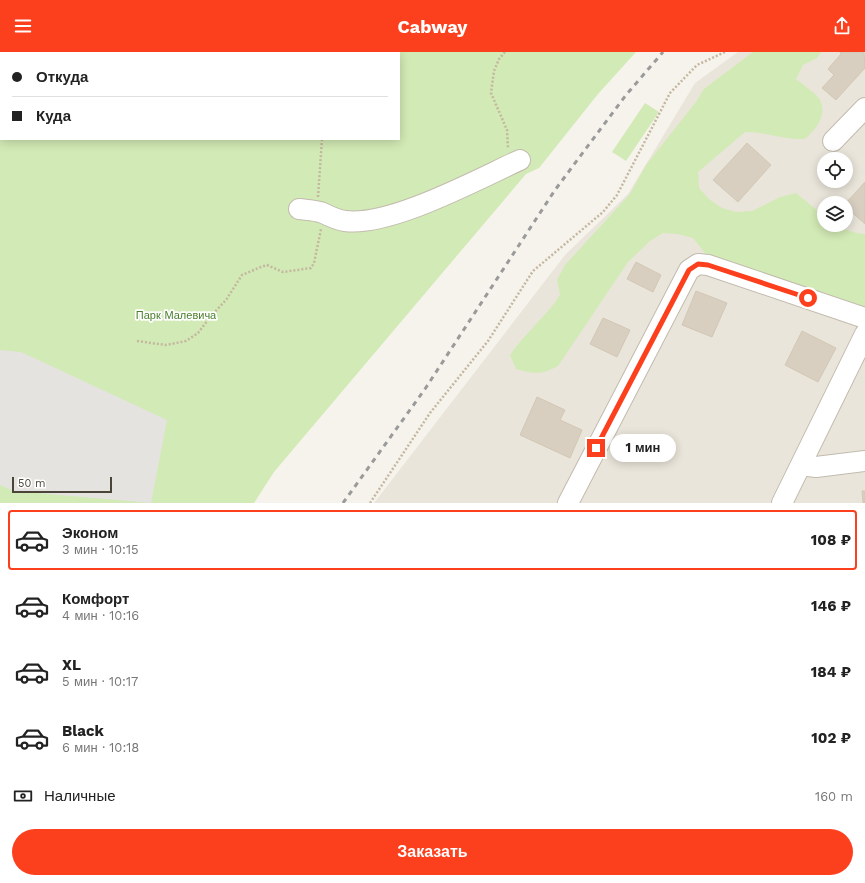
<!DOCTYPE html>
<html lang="ru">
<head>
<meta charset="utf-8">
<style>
  body { margin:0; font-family:"Work Sans",sans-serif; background:#f6f6f6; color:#222; height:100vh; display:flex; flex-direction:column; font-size:15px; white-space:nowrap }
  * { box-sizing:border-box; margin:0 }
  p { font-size:13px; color:#767676 }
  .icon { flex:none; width:22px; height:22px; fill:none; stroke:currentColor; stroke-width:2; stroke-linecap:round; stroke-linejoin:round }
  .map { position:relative; height:451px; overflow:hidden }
  .drawer { display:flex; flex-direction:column; background:#fff; flex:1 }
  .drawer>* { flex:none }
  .hud { position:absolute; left:0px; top:0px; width:400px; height:88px; box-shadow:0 2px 10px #0003; display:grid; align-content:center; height:88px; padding:0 12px; background:#fff }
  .tools { position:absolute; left:817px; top:100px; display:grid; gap:8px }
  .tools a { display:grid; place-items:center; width:36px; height:36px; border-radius:50%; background:#fff; box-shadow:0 2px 10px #0003; font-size:20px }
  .scale { position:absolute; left:12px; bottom:10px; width:100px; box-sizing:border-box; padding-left:4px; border:2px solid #4b4439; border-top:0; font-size:11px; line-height:14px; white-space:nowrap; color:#4b4439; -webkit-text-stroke:3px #fff; paint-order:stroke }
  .end { position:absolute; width:18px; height:18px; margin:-9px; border:5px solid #fc3f1d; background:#fff; box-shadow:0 0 0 2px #fff }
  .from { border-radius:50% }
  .bubble { position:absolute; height:28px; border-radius:14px; background:#fff; box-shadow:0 2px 10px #0003; font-size:13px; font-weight:700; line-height:28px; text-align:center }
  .hud b { display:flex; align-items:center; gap:14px; height:38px; font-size:15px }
  .hud b+b { border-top:1px solid #e0e0e0 }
  .hud i { width:10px; height:10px; background:#222 }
  ul { padding:7px 0 0; list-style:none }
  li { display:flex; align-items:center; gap:12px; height:60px; margin:0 8px 6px; padding:0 4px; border:2px solid transparent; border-radius:4px }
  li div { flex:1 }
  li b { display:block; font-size:15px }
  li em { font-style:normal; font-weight:700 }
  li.current { border-color:#fc3f1d }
  li>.icon { width:36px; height:36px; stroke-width:1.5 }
  .pay { display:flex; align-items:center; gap:10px; height:44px; padding:0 12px; font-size:15px }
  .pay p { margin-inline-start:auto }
  .cta { display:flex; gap:8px; margin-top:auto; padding:8px 12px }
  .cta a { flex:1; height:46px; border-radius:24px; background:#fc3f1d; color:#fff; font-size:16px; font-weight:700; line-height:46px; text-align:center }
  header { display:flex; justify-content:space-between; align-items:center; height:52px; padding:0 12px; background:#fc3f1d; color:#fff; font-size:18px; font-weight:700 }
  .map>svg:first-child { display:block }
  .residential { fill:#eae5da; fill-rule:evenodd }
  .green { fill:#d2eab5; fill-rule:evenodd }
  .parking { fill:#e5e3e0 }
  .building { fill:#d8cfc1; stroke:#d3c7b4 }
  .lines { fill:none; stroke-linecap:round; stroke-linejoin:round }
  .minor-casing { stroke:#c2bbae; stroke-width:22 }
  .path { stroke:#c4b79f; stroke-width:2.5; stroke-dasharray:2 2; stroke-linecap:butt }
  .minor { stroke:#fff; stroke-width:20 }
  .rail { stroke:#9a9a9a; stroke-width:3; stroke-dasharray:5 5; stroke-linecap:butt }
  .route { stroke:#fc3f1d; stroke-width:5 }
  .labels { text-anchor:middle; stroke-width:3.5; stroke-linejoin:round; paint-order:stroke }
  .park-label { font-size:11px; fill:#4a7f2a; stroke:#fff }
</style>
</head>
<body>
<header><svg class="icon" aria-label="menu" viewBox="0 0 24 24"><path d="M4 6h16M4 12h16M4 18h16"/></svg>Cabway<svg class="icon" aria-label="share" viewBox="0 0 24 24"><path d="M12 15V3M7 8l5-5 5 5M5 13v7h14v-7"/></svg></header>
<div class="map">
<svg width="865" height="451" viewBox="0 0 865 451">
  <rect width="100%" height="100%" fill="#f6f3ec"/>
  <!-- residential -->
  <path class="residential" d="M738,0H865V451H374L565,203L628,142L695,31ZM824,107H846V129H824ZM824,151H846V173H824Z"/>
  <!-- green -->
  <path class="green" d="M0,0H636L598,42L539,116L526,122L274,420L254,451H0ZM1,1H399V87H1Z
    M753,0H821L817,6L803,13L796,27C802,32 817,42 820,48C828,63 815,78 805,87C785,88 766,80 745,80L698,120L699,136L709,147L722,156L736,160L752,159L780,145L796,141L824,164V173C839,173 850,181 865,182V263L712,210L693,186L678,182L663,181L650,189L628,210L558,314C541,323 535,322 516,317L510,303C525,281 546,265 560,243L557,228L565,213L630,142L646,113L696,50L704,37Z
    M645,51L659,60L626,109L612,100Z"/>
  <!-- parking -->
  <path class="parking" d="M0,298L21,300L167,368L151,451L14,439L0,433Z"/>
  <!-- building -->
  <path class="building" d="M840,0H864L865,16L836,48L822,36L834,23L828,17L841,2Z
    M747,91L771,113L738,150L713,128Z
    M865,130V172L846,155V151Z
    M636,210L661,223L653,240L627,227Z
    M696,239L727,251L712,285L682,273Z
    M603,266L630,278L617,305L590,292Z
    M802,279L836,296L818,330L785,313Z
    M537,345L565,358L560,368L582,378L570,406L520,383Z
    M862,439H865V451H863Z"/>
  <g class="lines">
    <!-- minor casing -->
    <g class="minor-casing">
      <path id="minor" d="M833,89L865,56
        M299,157C306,158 316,158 323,161C331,165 337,168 345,169C390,175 478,127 520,108
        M801,413L816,415L865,409
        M568,451L689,218L698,212L708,213L865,266
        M782,451L865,282"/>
    </g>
    <!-- path -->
    <path class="path" d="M505,0L499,7L494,19L491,41L507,78L508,96
      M322,1V0
      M318,145L322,87
      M137,289L166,293L186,289L198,281L211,264L226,248L242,223L261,215L267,213L283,220L311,216L314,211L321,177
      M370,451L430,361L488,289L533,219L603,160L617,143L670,41L697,13L725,0"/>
    <!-- minor -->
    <use href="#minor" class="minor"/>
    <!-- rail -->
    <path class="rail" d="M343,451L425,337L555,138L626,43L663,0"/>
  </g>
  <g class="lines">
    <!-- route -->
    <path class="route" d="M596,396L689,218L698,212L708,213L808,246"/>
  </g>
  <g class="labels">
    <!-- park labels -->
    <g class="park-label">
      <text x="176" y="267">Парк Малевича</text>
    </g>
  </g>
</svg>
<div class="tools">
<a><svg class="icon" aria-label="locate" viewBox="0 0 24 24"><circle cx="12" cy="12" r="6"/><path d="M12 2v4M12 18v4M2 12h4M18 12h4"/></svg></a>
<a><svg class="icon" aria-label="layers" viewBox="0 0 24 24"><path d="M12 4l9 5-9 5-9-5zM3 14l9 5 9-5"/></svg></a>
</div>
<div class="scale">50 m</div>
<i class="end from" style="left:808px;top:246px"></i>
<i class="end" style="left:596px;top:396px"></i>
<div class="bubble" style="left:610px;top:382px;width:66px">1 мин</div>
<div class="hud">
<b><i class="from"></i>Откуда</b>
<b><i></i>Куда</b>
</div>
</div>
<section class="drawer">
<ul>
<li class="current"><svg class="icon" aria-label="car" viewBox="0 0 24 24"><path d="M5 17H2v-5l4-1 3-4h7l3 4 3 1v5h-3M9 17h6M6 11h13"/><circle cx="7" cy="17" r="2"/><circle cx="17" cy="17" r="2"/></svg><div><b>Эконом</b><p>3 мин · 10:15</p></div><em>108 ₽</em></li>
<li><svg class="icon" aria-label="car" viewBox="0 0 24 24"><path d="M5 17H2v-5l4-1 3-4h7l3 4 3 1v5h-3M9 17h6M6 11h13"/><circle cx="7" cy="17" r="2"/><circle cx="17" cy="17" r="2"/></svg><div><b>Комфорт</b><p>4 мин · 10:16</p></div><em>146 ₽</em></li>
<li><svg class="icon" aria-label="car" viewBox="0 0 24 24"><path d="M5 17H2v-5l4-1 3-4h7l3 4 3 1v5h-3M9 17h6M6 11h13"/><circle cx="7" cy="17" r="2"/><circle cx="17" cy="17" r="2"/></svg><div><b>XL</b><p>5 мин · 10:17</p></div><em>184 ₽</em></li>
<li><svg class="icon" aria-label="car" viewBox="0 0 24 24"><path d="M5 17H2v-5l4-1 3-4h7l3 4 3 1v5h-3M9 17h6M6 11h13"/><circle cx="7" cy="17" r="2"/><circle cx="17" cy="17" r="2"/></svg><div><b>Black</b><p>6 мин · 10:18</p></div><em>102 ₽</em></li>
</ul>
<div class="pay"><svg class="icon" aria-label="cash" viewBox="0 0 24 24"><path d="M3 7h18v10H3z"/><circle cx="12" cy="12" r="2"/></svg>Наличные<p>160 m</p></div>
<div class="cta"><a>Заказать</a></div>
</section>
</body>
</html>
